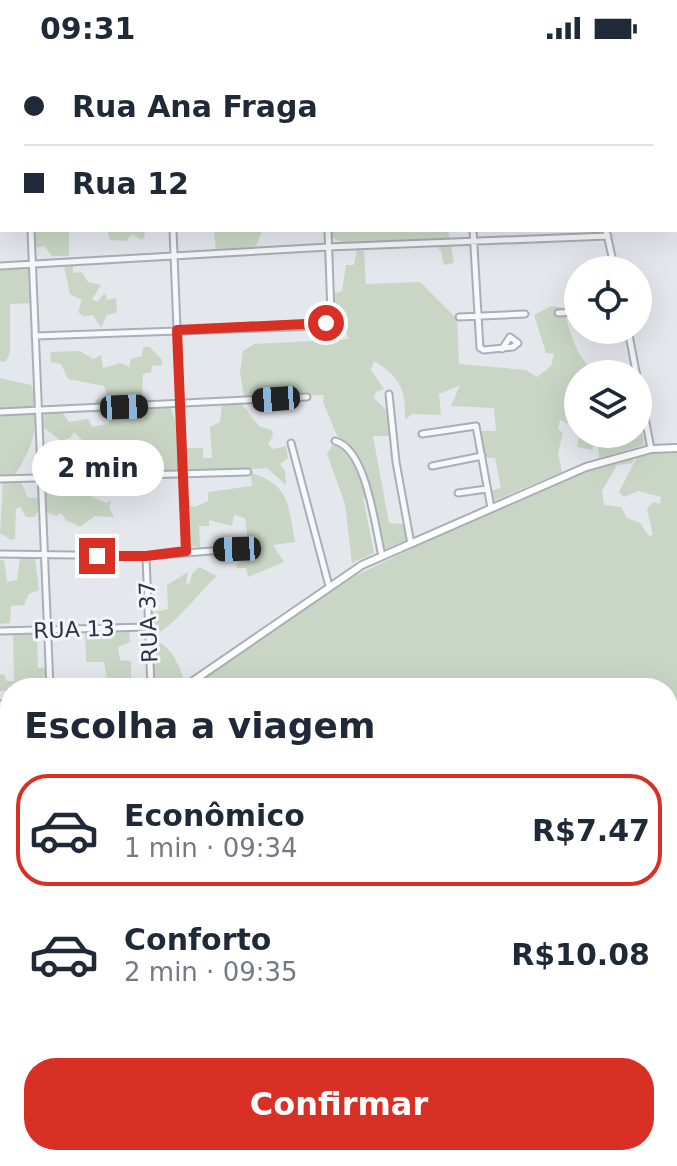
<!DOCTYPE html>
<html lang="pt">
<head>
<meta charset="utf-8">
<style>
  body { margin:0; font-family:"DejaVu Sans",sans-serif; background:#f2f2f3; color:#1f2937; height:100vh; display:flex; flex-direction:column; font-size:30px; white-space:nowrap }
  * { box-sizing:border-box; margin:0 }
  p { font-size:26px; color:#747a83 }
  .icon { flex:none; width:44px; height:44px; fill:none; stroke:currentColor; stroke-width:2; stroke-linecap:round; stroke-linejoin:round }
  .map { position:relative; flex:1; overflow:hidden }
  .details { position:absolute; left:0px; top:622px; width:678px; height:488px; display:flex; flex-direction:column; background:#fff; border-radius:32px 32px 0 0; box-shadow:0 8px 32px #0002 }
  .details>* { flex:none }
  .top-card { position:absolute; left:0px; top:0px; width:678px; height:176px; box-shadow:0 8px 32px #0002; display:grid; align-content:center; height:176px; padding:0 24px; background:#fff }
  .controls { position:absolute; left:564px; top:200px; display:grid; gap:16px }
  .controls a { display:grid; place-items:center; width:88px; height:88px; border-radius:50%; background:#fff; box-shadow:0 8px 32px #0002; font-size:40px }
  .end { position:absolute; width:36px; height:36px; margin:-18px; border:10px solid #d93025; background:#fff; box-shadow:0 0 0 4px #fff }
  .from { border-radius:50% }
  .bubble { position:absolute; height:56px; border-radius:28px; background:#fff; box-shadow:0 8px 32px #0002; font-size:26px; font-weight:800; line-height:56px; text-align:center }
  .car { position:absolute; width:24px; height:48px; margin:-24px -12px; border-radius:10px; box-shadow:0 0 6px 2px #0007; background:linear-gradient(#222 24%,#8ab4d8 0 40%,#222 0 76%,#8ab4d8 0 86%,#222 0) }
  .top-card b { display:flex; align-items:center; gap:28px; height:76px; font-size:30px }
  .top-card b+b { border-top:2px solid #e0e1e3 }
  .top-card i { width:20px; height:20px; background:#1f2937 }
  ul { padding:0; list-style:none }
  li { display:flex; align-items:center; gap:24px; height:112px; margin:0 16px 12px; padding:0 8px; border:4px solid transparent; border-radius:32px }
  li div { flex:1 }
  li b { display:block; font-size:30px }
  li em { font-style:normal; font-weight:800 }
  li.on { border-color:#d93025 }
  li>.icon { width:72px; height:72px; stroke-width:1.5 }
  h2 { padding:0 24px; font-size:36px; line-height:96px }
  .primary-button { display:flex; gap:16px; margin-top:auto; padding:16px 24px }
  .primary-button a { flex:1; height:92px; border-radius:32px; background:#d93025; color:#fff; font-size:32px; font-weight:800; line-height:92px; text-align:center }
  .status { display:flex; justify-content:space-between; align-items:center; height:56px; padding:0 40px; background:#fff; direction:ltr }
  .status svg { height:22px; fill:currentColor }
  .map>svg:first-child { display:block }
  .green { fill:#c9d6c5 }
  .lines { fill:none; stroke-linecap:round; stroke-linejoin:round }
  .street-casing { stroke:#a9aeb7; stroke-width:9 }
  .secondary-casing { stroke:#a9aeb7; stroke-width:10 }
  .street { stroke:#f7f8fa; stroke-width:5 }
  .secondary { stroke:#fff; stroke-width:6 }
  .rail-casing { stroke:#7d8696; stroke-width:5 }
  .rail { stroke:#f4f6f9; stroke-width:2; stroke-dasharray:6; stroke-linecap:butt }
  .route { stroke:#d93025; stroke-width:10 }
  .labels { text-anchor:middle; stroke-width:6; stroke-linejoin:round; paint-order:stroke }
  .street-label { font-size:22px; fill:#2b3445; stroke:#f4f6f9 }
</style>
</head>
<body>
<div class="status"><b>09:31</b><svg viewBox="0 0 49 12"><path d="M0 12V9h3v3zM5 12V6h3v6zM10 12V3h3v9zM15 12V0h3v12zM26 1h20v11H26zM47 4h2v5h-2z"/></svg></div>
<div class="map">
<svg width="677" height="1110" viewBox="0 0 677 1110">
  <rect width="100%" height="100%" fill="#e4e7ec"/>
  <!-- green -->
  <path class="green" d="M33,174H69V200H52L44,190L34,192Z
    M107,174H144L145,180L142,184L132,178L126,185L110,184Z
    M214,174H259L261,177L256,190L216,196Z
    M330,174H448L454,207L444,209L441,195L431,185L342,186L330,181Z
    M357,194L364,195L366,228L420,226L457,263L459,308L526,314L537,321L551,310L554,298L546,297L534,259L551,250L564,252C569,275 577,306 599,318H578V372L560,364L558,373L563,377L558,397L562,416L491,446L490,435L501,432L495,402H486L479,375H496L494,352L451,350L460,329L439,338L441,359L412,358L405,364C406,333 400,321 374,305L371,314L384,333L376,336L374,342L388,356L391,380H373L389,467L403,468L407,484L382,494L370,444L363,441L374,497L352,507L345,448L327,398L332,390L341,389L323,346L324,339L244,341L240,317L243,295L254,288L348,283L344,262L332,255V238L342,235L346,209H354Z
    M73,205V217L82,216L88,226L101,229L92,243L97,246L105,237L107,244L116,242L117,256L107,259L101,272L93,259L83,260L78,256L82,244L70,238L64,210Z
    M30,211L32,247L10,248V297L5,306L0,305V212Z
    M143,291H150L162,304V309L152,310L151,316L143,318L142,343L159,345L162,352H170C181,373 179,393 179,415L144,418L131,425L97,419L43,417L45,408L80,406L67,389L82,384L74,376L70,382L61,385L43,371L42,357L62,356L69,366L88,363L92,371L108,368L111,359L90,356L96,344L107,340L104,330L68,323L61,308L51,306L50,296L80,295L93,303L101,299L103,312L121,307L129,311L131,303L142,300Z
    M0,322L31,329C46,357 31,396 14,420H0Z
    M638,346L644,389L599,402L598,387L593,386V394L577,391L579,378H638Z
    M241,347L259,370L272,374L273,380L268,388L273,393L286,390L288,402L280,408L285,415L286,429L267,412L183,417L184,392H203V402H212L210,371L220,366L222,348Z
    M650,395L677,396V947L668,952V632H187L332,531L492,454L589,412L634,399L633,407L617,409L602,435L604,449L621,451L627,462L640,467L649,480L653,479L647,453L653,446L660,448L661,441L638,435L624,441L619,436L638,399Z
    M251,417C291,429 288,450 295,486L273,489L284,506L248,521L246,512H236L237,508L250,501L245,462L234,459L232,470L209,464V470H199L200,491L188,490L186,449L195,451L208,445V436L252,430Z
    M19,421L28,442L42,441V423L66,424L75,438L78,437V424L85,425L92,441L106,447L111,445L109,451L114,461L95,460L80,471L66,464L61,457L56,460L39,453L35,461H26L20,451L16,453L15,483L11,484L0,477L3,425Z
    M20,502L35,503L39,534L29,538L24,549L11,550L10,567L0,568V504H4L7,526L17,524Z
    M199,511L217,520C202,533 173,571 159,576V569L152,568L151,557L168,553L167,529L188,516L186,528L190,527L192,518Z
    M129,573L130,586L118,591L120,604L131,605V624L124,630L107,623L104,606H86L85,574Z
    M13,575L37,576L38,612H47V627H40V632L19,628L18,632H10V639L8,635H0V618L5,619L6,625H14Z
    M153,582C171,593 176,600 183,622L169,632H153Z
    M0,660L5,661V680H10V715H0Z
    M0,795H10V825H0Z
    M0,970L10,975V1100H106L107,1110H0Z
    M668,987L677,991V1110H502L501,1100H668Z
    M285,1100H430L414,1110H309Z"/>
  <g class="lines">
    <!-- street casing -->
    <g class="street-casing">
      <path id="street" d="M23,0V2
        M166,0V2
        M320,0V2
        M464,0V2
        M608,0V2
        M676,31H677
        M0,59H2
        M676,106H677
        M0,135H2
        M31,174L50,632
        M173,174L186,495
        M473,174L480,292L484,294L513,291L518,287L510,281L502,293
        M606,174L615,214
        M0,210L328,191L608,180
        M558,257L578,256
        M459,261L525,258
        M628,274L651,393
        M35,280L320,270L331,258L328,174
        M389,338L396,406L411,488
        M0,356L307,341
        M422,378L476,370L491,452
        M335,385C367,393 375,472 382,500
        M291,387L329,530
        M432,410L482,400
        M0,423L248,416
        M458,437L487,433
        M0,498L146,500L237,493
        M146,500L151,632
        M0,575L147,571
        M0,648L10,647
        M0,721L10,720
        M0,793H10"/>
    </g>
    <!-- secondary casing -->
    <g class="secondary-casing">
      <path id="secondary" d="M183,632L362,509L586,411L651,393L677,392
        M0,871L10,856"/>
    </g>
    <!-- street -->
    <use href="#street" class="street"/>
    <!-- secondary -->
    <use href="#secondary" class="secondary"/>
    <!-- rail casing -->
    <g class="rail-casing">
      <path id="rail" d="M668,964L677,958
        M443,1110L458,1100"/>
    </g>
    <!-- rail -->
    <use href="#rail" class="rail"/>
  </g>
  <g class="lines">
    <!-- route -->
    <path class="route" d="M97,500H146L186,495L177,274L326,267"/>
  </g>
  <g class="labels">
    <!-- street labels -->
    <g class="street-label">
      <text transform="translate(148 566) rotate(-92)" y="8">RUA 37</text>
      <text transform="translate(74 573) rotate(-2)" y="8">RUA 13</text>
    </g>
  </g>
</svg>
<div class="controls">
<a><svg class="icon" aria-label="locate" viewBox="0 0 24 24"><circle cx="12" cy="12" r="6"/><path d="M12 2v4M12 18v4M2 12h4M18 12h4"/></svg></a>
<a><svg class="icon" aria-label="layers" viewBox="0 0 24 24"><path d="M12 4l9 5-9 5-9-5zM3 14l9 5 9-5"/></svg></a>
</div>
<i class="end from" style="left:326px;top:267px"></i>
<i class="end" style="left:97px;top:500px"></i>
<div class="bubble" style="left:32px;top:384px;width:132px">2 min</div>
<i class="car" style="left:276px;top:343px;rotate:266deg"></i>
<i class="car" style="left:124px;top:351px;rotate:88deg"></i>
<i class="car" style="left:237px;top:493px;rotate:268deg"></i>
<div class="top-card">
<b><i class="from"></i>Rua Ana Fraga</b>
<b><i></i>Rua 12</b>
</div>
<section class="details">
<h2>Escolha a viagem</h2>
<ul>
<li class="on"><svg class="icon" aria-label="car" viewBox="0 0 24 24"><path d="M5 17H2v-5l4-1 3-4h7l3 4 3 1v5h-3M9 17h6M6 11h13"/><circle cx="7" cy="17" r="2"/><circle cx="17" cy="17" r="2"/></svg><div><b>Econômico</b><p>1 min · 09:34</p></div><em>R$7.47</em></li>
<li><svg class="icon" aria-label="car" viewBox="0 0 24 24"><path d="M5 17H2v-5l4-1 3-4h7l3 4 3 1v5h-3M9 17h6M6 11h13"/><circle cx="7" cy="17" r="2"/><circle cx="17" cy="17" r="2"/></svg><div><b>Conforto</b><p>2 min · 09:35</p></div><em>R$10.08</em></li>
</ul>
<div class="primary-button"><a>Confirmar</a></div>
</section>
</div>
</body>
</html>
